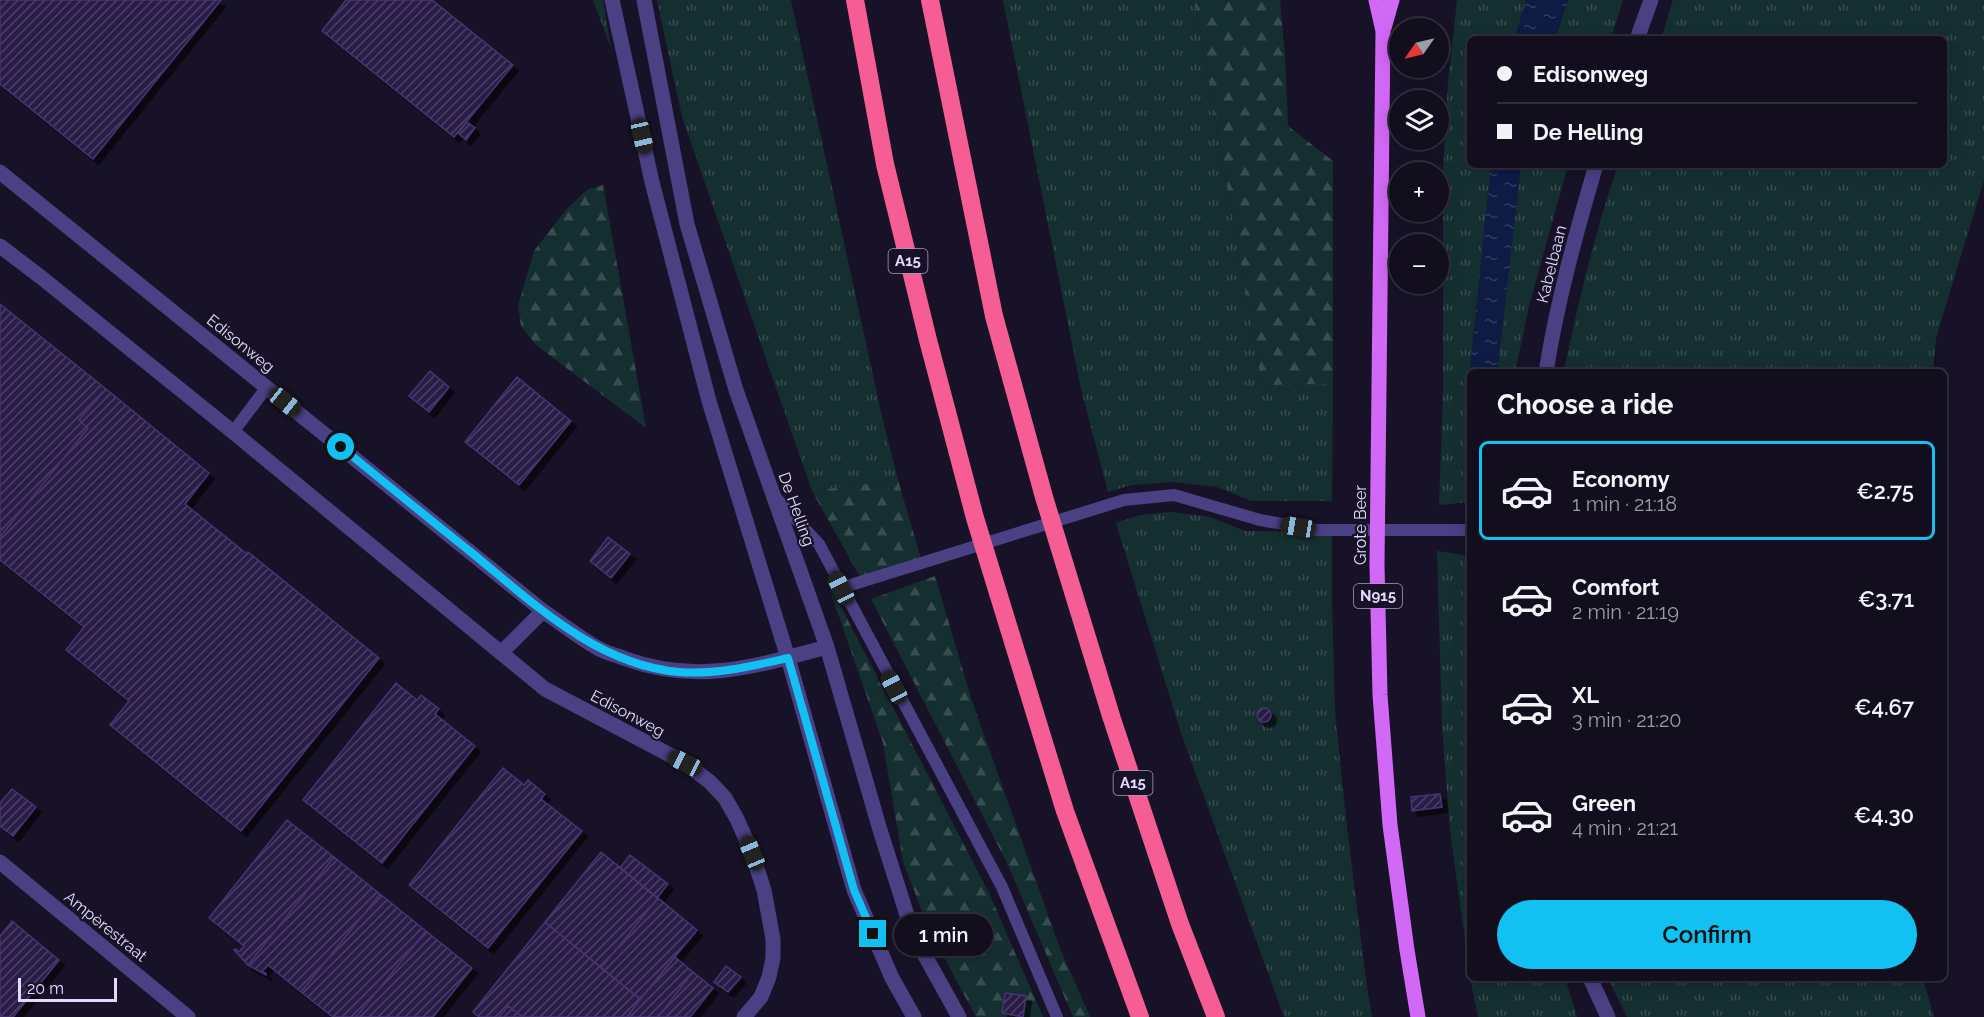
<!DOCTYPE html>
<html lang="en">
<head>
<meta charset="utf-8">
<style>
  body { margin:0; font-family:Raleway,sans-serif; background:#1f1c2b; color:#f1f3f6; height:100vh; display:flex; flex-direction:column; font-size:22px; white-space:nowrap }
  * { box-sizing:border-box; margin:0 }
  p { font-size:20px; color:#9c9ca4 }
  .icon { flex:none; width:33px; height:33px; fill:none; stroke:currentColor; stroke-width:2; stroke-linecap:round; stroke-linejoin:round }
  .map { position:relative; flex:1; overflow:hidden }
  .sheet { position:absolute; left:1467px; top:369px; width:480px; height:612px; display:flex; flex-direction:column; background:#120e1e; border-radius:9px; box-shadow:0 3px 15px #0003,0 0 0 2px #312e3c }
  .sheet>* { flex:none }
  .top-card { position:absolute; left:1467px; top:36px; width:480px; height:132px; border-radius:9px; box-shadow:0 3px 15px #0003,0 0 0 2px #312e3c; display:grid; align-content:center; height:132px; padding:0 30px; background:#120e1e }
  .needle { width:39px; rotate:236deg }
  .tools { position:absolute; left:1389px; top:18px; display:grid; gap:12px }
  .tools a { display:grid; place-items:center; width:60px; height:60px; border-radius:50%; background:#120e1e; box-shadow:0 3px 15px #0003,0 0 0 2px #312e3c; font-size:30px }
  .scale { position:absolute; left:18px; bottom:15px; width:99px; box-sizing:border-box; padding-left:6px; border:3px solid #e3dbfd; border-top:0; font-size:16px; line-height:21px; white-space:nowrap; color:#e3dbfd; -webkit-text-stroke:4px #181228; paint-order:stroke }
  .end { position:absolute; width:27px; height:27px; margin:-14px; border:8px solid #12c0f1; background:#111; box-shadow:0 0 0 3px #111 }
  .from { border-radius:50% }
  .bubble { position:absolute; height:42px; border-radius:21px; background:#120e1e; box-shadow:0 3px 15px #0003,0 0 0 2px #312e3c; font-size:20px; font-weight:600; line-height:42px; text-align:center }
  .car { position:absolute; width:18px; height:36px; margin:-18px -9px; border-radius:8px; box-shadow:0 0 4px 2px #0007; background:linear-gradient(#222 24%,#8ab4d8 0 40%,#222 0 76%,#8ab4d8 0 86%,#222 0) }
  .top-card b { display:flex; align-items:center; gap:21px; height:57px; font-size:22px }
  .top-card b+b { border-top:2px solid #312e3c }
  .top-card i { width:15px; height:15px; background:#f1f3f6 }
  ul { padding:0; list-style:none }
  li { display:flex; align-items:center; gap:18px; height:99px; margin:0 12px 9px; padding:0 18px; border:3px solid transparent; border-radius:9px }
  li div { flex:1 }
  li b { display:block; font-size:22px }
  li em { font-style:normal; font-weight:600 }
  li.active { border-color:#12c0f1 }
  li>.icon { width:54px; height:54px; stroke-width:1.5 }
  h2 { padding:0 30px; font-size:27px; line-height:72px }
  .button { display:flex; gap:12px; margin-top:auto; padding:12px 30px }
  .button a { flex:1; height:69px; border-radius:36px; background:#12c0f1; color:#111; font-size:24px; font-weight:600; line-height:69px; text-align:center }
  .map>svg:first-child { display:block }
  .grass { fill:url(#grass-tufts) }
  .forest { fill:url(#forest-firs) }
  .water { fill:url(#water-ripples) }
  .building { fill:url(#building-hatch); stroke:#473272; stroke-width:1.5; filter:url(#shadow) }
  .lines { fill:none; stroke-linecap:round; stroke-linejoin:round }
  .service { stroke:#4a4084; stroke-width:12 }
  .minor { stroke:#4a4084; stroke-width:15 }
  .tertiary { stroke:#4a4084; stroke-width:15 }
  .primary { stroke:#d268f6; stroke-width:15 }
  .motorway { stroke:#f65d94; stroke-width:18 }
  .route { stroke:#12c0f1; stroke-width:8 }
  .labels { text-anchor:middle; stroke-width:4.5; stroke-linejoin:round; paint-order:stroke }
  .shield { fill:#181228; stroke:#a69fbd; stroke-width:1.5 }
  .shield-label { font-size:15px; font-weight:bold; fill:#e3dbfd }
  .street-label { font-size:16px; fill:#e3dbfd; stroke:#181228 }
</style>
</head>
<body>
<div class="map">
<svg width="1984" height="1017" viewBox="0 0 1984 1017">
  <defs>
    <pattern id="grass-tufts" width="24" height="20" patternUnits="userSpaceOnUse" patternTransform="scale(1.5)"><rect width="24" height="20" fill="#152f31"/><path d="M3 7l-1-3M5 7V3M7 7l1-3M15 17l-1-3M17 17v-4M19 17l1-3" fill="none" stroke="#374d50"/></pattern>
    <pattern id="forest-firs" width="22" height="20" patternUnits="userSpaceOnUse" patternTransform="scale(1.5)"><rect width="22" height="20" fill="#152f31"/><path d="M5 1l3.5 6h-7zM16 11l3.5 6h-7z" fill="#374d50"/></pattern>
    <pattern id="water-ripples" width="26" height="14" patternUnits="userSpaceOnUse" patternTransform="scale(1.5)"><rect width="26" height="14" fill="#0e1b45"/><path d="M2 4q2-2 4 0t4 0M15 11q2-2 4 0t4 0" fill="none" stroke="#313c61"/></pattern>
    <pattern id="building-hatch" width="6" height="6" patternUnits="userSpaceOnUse" patternTransform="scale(1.5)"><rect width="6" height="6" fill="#2c1f48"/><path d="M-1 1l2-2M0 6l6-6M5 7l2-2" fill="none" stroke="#4a3f63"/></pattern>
    <filter id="shadow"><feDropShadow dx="5.5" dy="5.5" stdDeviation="0" flood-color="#0009"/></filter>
  </defs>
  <rect width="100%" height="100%" fill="#181228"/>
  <!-- grass -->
  <path class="grass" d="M593,0H603L611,48Z
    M657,0H791L883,421L898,480L812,491L682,117Z
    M1003,0H1195L1262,385L1333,384L1332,501H1252L1217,487L1172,482L1132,485L1108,492L1081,389Z
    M1457,0H1526L1515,39H1470V165H1491L1469,380L1470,502L1439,505L1443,396V171L1448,82Z
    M1568,0H1623L1611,39H1555Z
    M1673,0H1984V180L1936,338L1933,372H1564C1578,302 1595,232 1618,165H1944V39H1661Z
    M1521,165H1568L1529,306L1515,372H1497Z
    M1171,512L1210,517L1245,531L1332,532V603L1335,713L1346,818L1366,980L1372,1017H1284L1181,733L1116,523L1140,515Z
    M1437,551L1470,556V978L1450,830L1442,726Z
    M1470,978H1565L1577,1017H1478Z
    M1608,978H1923L1934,1017H1627Z"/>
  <!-- forest -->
  <path class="forest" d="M1195,0H1280L1285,56L1288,126L1333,161V384L1262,385Z
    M603,185L646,428L536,345L521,326L518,306L534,251L565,211L587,190Z
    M898,480L922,562L863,582L812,491Z
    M825,576L989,893L1043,1017H976L929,929L903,862L883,743Z
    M935,576L971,698L1059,946L1090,1017H1073L1008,865L871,599Z"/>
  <!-- water -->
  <path class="water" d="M1526,0H1568L1555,39H1515Z
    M1491,165H1521L1497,372H1470Z"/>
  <!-- building -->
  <path class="building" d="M0,0H221L93,159L0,84Z
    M346,0H432L513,65L454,137L322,31Z
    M467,122L475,128L466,140L458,133Z
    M0,304L106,389L79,420L88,428L0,537Z
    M430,371L449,387L429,412L409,396Z
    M517,377L571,421L519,485L465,442Z
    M106,389L209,473L185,504L247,554L248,552L379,658L241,831L110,725L129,701L66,650L84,627L0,560V537L88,428L79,420Z
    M608,537L630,554L611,578L590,561Z
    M396,683L417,700L421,695L439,709L435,714L475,746L382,863L303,800Z
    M1257 715a7 7 0 1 1 14 0a7 7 0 1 1-14 0Z
    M503,768L524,785L528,780L545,794L541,799L582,831L488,948L409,885Z
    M12,789L36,807L13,836L0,826V803Z
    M1440,794L1442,807L1412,811L1411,797Z
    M287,820L334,857L248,965L234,950L236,949L239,952L244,946L209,918Z
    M601,852L658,898L601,968L545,922Z
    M630,855L668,884L657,898L620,868Z
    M334,857L380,894L301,992L268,965L262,972L266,973V975L248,965Z
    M380,894L426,931L356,1017H333L301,992Z
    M658,898L697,930L640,999L601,968Z
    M12,921L59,960L13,1017H0V936Z
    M545,922L640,999L627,1017H523L508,1006L499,1017H479L473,1012Z
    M426,931L472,968L433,1017H356Z
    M675,957L693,972L658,1017H630L628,1016L639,1001Z
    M726,966L741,977L728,992L714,982Z
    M693,972L713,988L690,1017H658Z
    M1005,993L1026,996L1023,1017L1002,1013Z
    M508,1006L523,1017H499Z"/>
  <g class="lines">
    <!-- service -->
    <path class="service" d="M233,432L267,387
      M776,498L819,544L1002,887L1057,1017
      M841,588L1124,500L1174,495L1260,520L1317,530H1470"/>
    <!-- minor -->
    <path class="minor" d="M1637,39L1651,0
      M0,246L42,278L233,432L545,689L685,763L710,782L725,798L737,819L752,853L764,890L773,939V958L769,977L761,997L744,1017
      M1546,372C1557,302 1576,233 1596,165
      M501,653L543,611
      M0,862L188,1017
      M1590,978L1608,1017"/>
    <!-- tertiary -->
    <path class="tertiary" d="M612,0L652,182L709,401L788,658L854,890L892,978L914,1017
      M644,0L687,224L736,390L827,647L880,830L913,934L959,1017
      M0,172L543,611C561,623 578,637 596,647C605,653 616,655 626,659C698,685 757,666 827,647"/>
    <!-- primary -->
    <path class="primary" d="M1376,0L1383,31L1377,565L1380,695L1390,825L1407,950L1418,1017
      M1384,28L1392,0"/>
    <!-- motorway -->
    <path class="motorway" d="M855,0L885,164L928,340L975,518L1065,811L1140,1017
      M930,0L994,316L1044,497L1112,719L1180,924L1216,1017"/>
  </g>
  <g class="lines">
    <!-- route -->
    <path class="route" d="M341,447C384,482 428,518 472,553C533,603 597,665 679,672C716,675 752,666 788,658L854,890L873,934"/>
  </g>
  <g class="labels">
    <!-- shield labels -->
    <g class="shield">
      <rect x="888.5" y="249" width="39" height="24" rx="4.5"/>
      <rect x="1354" y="584" width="48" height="24" rx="4.5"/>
      <rect x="1113.5" y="771" width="39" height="24" rx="4.5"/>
    </g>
    <g class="shield-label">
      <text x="908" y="266">A15</text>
      <text x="1378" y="601">N915</text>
      <text x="1133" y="788">A15</text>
    </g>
    <!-- street labels -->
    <g class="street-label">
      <text transform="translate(1551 264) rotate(-76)" y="6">Kabelbaan</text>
      <text transform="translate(241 343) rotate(39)" y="6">Edisonweg</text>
      <text transform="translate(797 509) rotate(70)" y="6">De Helling</text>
      <text transform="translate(1360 525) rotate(-90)" y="6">Grote Beer</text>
      <text transform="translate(628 713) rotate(28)" y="6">Edisonweg</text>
      <text transform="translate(106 926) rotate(39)" y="6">Ampèrestraat</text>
    </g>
  </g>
</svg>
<div class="tools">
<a><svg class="needle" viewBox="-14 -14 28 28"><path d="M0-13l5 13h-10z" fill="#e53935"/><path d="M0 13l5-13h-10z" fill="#9c9ca4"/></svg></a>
<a><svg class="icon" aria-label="layers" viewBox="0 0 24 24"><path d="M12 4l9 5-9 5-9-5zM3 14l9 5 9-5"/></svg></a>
<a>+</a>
<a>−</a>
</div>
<div class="scale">20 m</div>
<i class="end from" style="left:341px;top:447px"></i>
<i class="end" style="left:873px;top:934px"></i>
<div class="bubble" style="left:894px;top:914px;width:99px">1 min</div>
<i class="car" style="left:642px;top:136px;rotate:167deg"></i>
<i class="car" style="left:285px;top:402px;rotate:129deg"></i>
<i class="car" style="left:1298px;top:527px;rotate:279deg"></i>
<i class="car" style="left:841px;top:588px;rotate:333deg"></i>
<i class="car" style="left:894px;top:687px;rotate:332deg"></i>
<i class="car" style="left:685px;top:763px;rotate:297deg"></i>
<i class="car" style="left:752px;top:853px;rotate:337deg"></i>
<div class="top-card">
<b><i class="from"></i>Edisonweg</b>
<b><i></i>De Helling</b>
</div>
<section class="sheet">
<h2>Choose a ride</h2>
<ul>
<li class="active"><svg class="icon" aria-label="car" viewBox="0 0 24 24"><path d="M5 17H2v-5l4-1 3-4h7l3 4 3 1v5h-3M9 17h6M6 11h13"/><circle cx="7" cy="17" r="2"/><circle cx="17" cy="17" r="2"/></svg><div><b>Economy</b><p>1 min · 21:18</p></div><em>€2.75</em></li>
<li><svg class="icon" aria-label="car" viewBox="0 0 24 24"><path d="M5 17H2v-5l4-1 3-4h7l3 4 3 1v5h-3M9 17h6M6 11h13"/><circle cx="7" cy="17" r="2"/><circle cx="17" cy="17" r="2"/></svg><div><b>Comfort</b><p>2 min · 21:19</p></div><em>€3.71</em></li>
<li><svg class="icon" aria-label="car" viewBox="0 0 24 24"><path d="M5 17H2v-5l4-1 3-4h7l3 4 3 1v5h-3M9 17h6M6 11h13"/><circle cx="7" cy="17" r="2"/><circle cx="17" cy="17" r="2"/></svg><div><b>XL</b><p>3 min · 21:20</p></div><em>€4.67</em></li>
<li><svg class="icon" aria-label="car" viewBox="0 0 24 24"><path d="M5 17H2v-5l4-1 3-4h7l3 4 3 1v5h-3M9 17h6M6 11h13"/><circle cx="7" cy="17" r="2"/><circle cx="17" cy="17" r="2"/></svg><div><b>Green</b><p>4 min · 21:21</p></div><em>€4.30</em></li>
</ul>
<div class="button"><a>Confirm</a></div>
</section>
</div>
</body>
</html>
